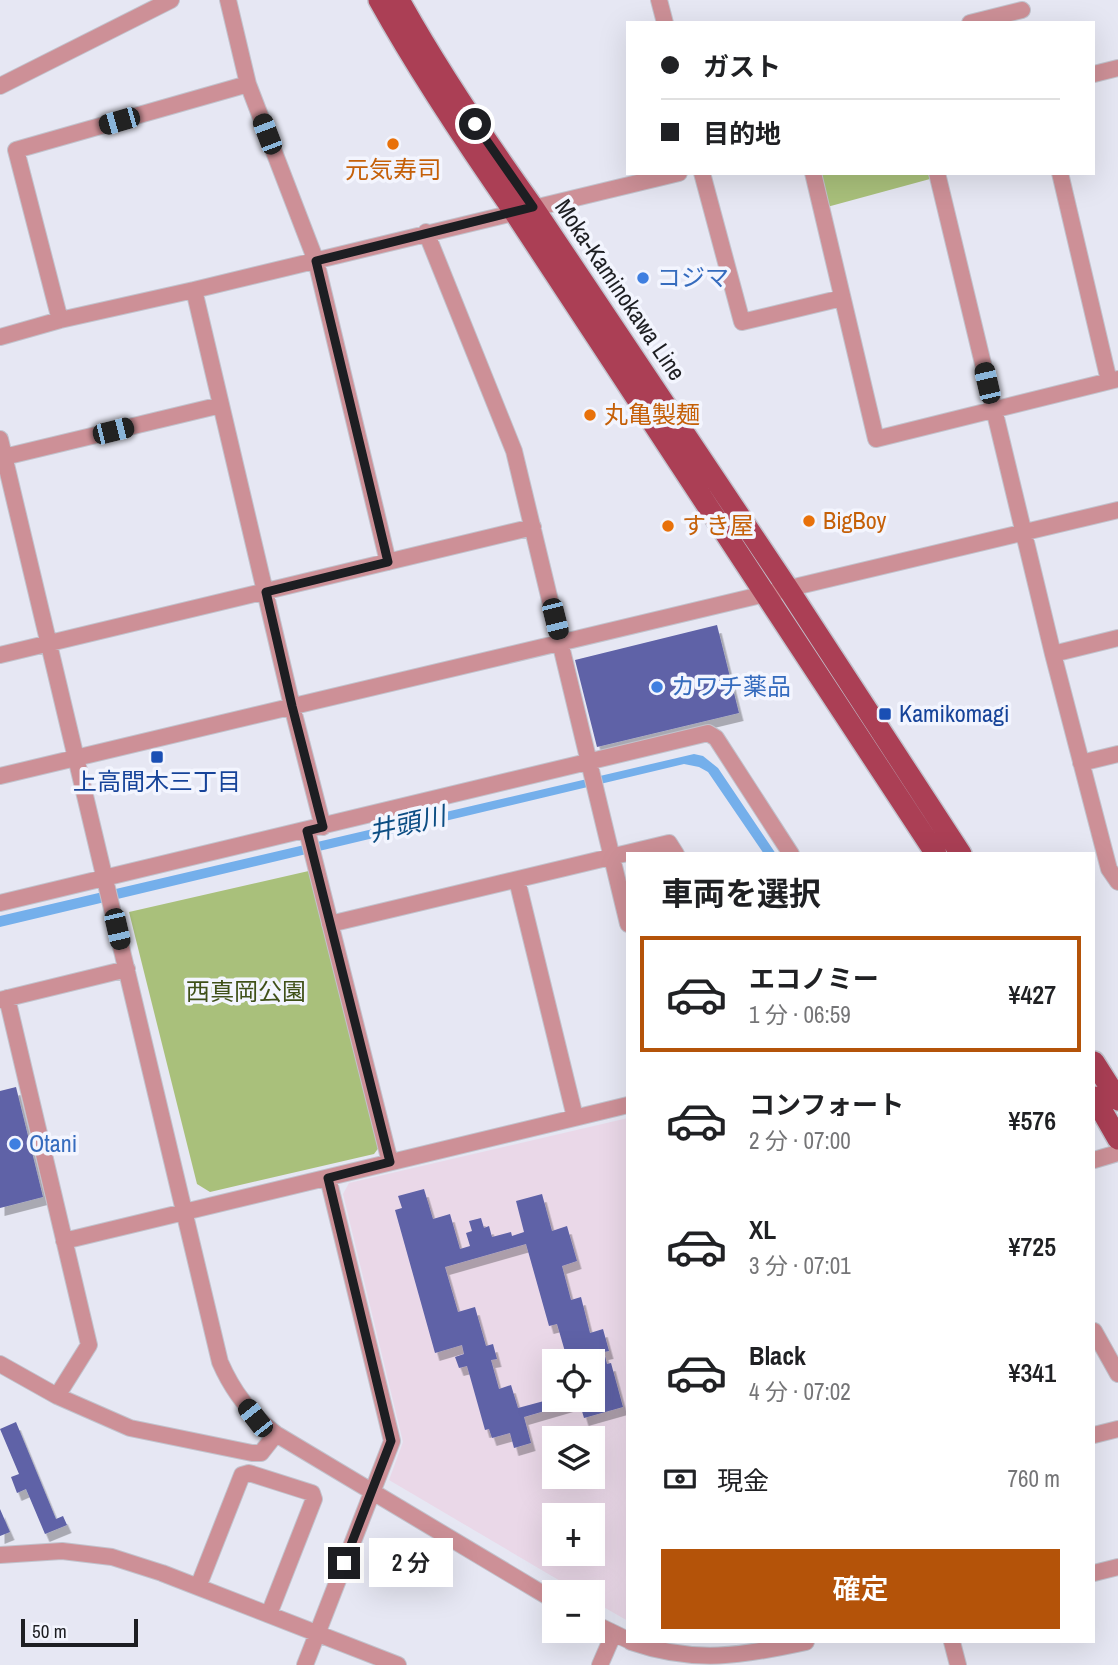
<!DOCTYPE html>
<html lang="ja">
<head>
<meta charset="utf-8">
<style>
  body { margin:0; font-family:"Archivo Narrow","Noto Sans JP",sans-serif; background:#f2f2f2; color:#202124; height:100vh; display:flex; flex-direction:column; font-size:26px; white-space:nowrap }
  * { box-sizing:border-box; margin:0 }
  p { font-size:23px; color:#757577 }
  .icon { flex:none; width:38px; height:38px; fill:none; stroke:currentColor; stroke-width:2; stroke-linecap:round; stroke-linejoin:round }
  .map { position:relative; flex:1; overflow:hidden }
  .drawer { position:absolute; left:626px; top:852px; width:469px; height:791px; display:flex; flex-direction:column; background:#fff; border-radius:0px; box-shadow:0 7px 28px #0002 }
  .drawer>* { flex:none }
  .hud { position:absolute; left:626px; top:21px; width:469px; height:154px; border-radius:0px; box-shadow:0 7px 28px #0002; display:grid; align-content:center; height:154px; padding:0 35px; background:#fff }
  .tools { position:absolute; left:542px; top:1349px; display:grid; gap:14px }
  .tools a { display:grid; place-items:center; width:63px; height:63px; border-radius:0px; background:#fff; box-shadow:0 7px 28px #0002; font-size:35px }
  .scale { position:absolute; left:21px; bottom:18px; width:117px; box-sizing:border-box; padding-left:7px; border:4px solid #1d1e22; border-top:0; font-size:19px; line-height:24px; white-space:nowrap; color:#1d1e22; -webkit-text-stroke:5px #f3f5fe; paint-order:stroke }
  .end { position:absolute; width:32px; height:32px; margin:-16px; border:9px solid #1d1e22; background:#fff; box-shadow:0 0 0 4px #fff }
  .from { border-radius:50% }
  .bubble { position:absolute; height:49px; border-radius:0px; background:#fff; box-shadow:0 7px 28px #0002; font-size:23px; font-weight:600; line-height:49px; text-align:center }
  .car { position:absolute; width:21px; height:42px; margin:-21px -10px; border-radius:9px; box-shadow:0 0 5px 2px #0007; background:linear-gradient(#222 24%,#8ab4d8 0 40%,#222 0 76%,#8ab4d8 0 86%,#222 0) }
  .hud b { display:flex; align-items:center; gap:24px; height:66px; font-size:26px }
  .hud b+b { border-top:2px solid #e0e0e0 }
  .hud i { width:18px; height:18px; background:#202124 }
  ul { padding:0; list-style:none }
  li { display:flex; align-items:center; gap:21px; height:116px; margin:0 14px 10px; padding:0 21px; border:4px solid transparent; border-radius:0px }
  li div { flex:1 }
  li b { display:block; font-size:26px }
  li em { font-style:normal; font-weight:600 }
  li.on { border-color:#b45309 }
  li>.icon { width:63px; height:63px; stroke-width:1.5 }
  h2 { padding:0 35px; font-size:32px; line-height:84px }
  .pay { display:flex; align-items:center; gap:18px; height:77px; padding:0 35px; font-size:26px }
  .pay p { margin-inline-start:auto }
  .button { display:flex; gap:14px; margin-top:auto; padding:14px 35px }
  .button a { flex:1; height:80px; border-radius:0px; background:#b45309; color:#fff; font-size:28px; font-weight:600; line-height:80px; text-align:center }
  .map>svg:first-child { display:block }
  .education { fill:#ead8e8; fill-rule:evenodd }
  .green { fill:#a9c07b }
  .water { fill:#74afeb }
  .building { fill:#5e62a7; fill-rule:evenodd; filter:url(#shadow) }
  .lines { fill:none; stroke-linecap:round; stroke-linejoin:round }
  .minor-casing { stroke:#c2c3cd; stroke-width:18 }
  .major-casing { stroke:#c2c3cd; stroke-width:24 }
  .minor { stroke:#cd9097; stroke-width:16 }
  .major { stroke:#ab3f55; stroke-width:21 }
  .route { stroke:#1d1e22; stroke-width:9 }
  .food-dot { fill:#e8710a; stroke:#f3f5fe; stroke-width:2.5 }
  .shop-dot { fill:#3f7fe0; stroke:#f3f5fe; stroke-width:2.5 }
  .transit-dot { fill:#1a4fb4; stroke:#f3f5fe; stroke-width:2.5 }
  .labels { text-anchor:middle; stroke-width:7; stroke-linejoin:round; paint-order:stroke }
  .food-label { font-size:24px; fill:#c56008; stroke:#f3f5fe; text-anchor:start }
  .shop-label { font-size:24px; fill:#366cbe; stroke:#f3f5fe; text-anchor:start }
  .street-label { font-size:24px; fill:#1d1e22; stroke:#f3f5fe }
  .transit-label { font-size:24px; fill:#164399; stroke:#f3f5fe; text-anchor:start }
  .park-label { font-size:24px; fill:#3f5018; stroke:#f3f5fe }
  .water-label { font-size:26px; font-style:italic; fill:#0b4d83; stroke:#f3f5fe }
</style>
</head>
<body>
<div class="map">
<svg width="1118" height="1665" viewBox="0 0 1118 1665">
  <defs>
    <filter id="shadow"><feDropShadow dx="4.5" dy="8" stdDeviation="0" flood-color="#0004"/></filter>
  </defs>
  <rect width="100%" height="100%" fill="#e6e7f3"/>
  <!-- education -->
  <path class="education" d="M628,1118V1621L593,1601V1592H579L389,1480L403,1442L343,1194L349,1183ZM555,1362H593V1400H555ZM555,1438H593V1477H555ZM555,1516H593V1554H555Z"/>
  <!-- green -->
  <path class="green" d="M819,173H929L930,179L827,207Z
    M313,870L380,1146L374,1154L210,1192L197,1184L129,912Z"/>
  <!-- water -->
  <path class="water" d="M694,754L703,756L718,768L776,854H764L708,772L699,767L684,764L0,927V916Z"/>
  <!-- building -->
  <path class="building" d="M717,625L739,713L597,747L575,660Z
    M16,1087L43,1197L0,1208V1091Z
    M424,1189L433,1219L450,1214L460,1249L470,1246L466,1233L472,1231L469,1221L481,1218L484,1228L489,1226L492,1237L511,1232L512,1236L524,1232L516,1201L542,1194L552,1231L567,1226L577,1261L562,1266L571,1300L581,1297L590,1333L603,1329L609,1351L604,1352L607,1364L611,1363L623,1407L584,1418L579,1401L524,1417L531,1443L514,1448L510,1433L492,1438L489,1429L485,1430L467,1366L459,1368L455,1357L464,1354L462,1345L435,1353L395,1210L402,1208L398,1196ZM526,1244L549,1326L557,1324L568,1362H593V1400H555V1398L518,1408L511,1385L499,1389L491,1360L497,1359L493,1344L486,1346L475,1307L458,1312L445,1267Z
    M16,1422L56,1519L63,1516L67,1525L45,1534L26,1489L17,1493L11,1477L19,1474L0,1429Z
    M0,1509L10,1532L0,1536Z"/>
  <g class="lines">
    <!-- minor casing -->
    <g class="minor-casing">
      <path id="minor" d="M228,0L248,84L316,261L388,562
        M659,0L665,23
        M970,23L1022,10
        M1094,74L1118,68
        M0,86L171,0
        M702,173L742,322L842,298
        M813,173L876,439L1118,379
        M937,173L1053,654L1109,869L1118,882
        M1060,173L1109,381
        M426,232L514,451L628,924
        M194,290L292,706L323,827
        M60,320L16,150L248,84
        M0,337L60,320L194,290L679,173
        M0,439L220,1362C233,1392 250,1414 276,1434L555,1601
        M0,458L221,405
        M1053,654L1118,638
        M0,655L533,527
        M1081,763L1118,754
        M0,776L1118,510
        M307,831L390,1162
        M517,880L575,1117
        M0,903L708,733L716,738L791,854
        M330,924L669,843L676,854
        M7,998L89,1345L57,1396
        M0,1000L127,969
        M1094,1160L1118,1153
        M64,1241L628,1105
        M1094,1331L1118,1374
        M0,1364L57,1396L130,1428L252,1453H261L276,1434
        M1094,1435L1118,1429
        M0,1555L62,1551L112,1557L162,1573L398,1665
        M1094,1573L1118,1567
        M198,1587L242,1475L249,1473L312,1493L314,1499L269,1614
        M593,1623L628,1640
        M631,1642C695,1664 742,1656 806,1642
        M952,1642L958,1665
        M305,1665L392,1441L328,1178
        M600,1665L613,1635"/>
    </g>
    <!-- major casing -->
    <g class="major-casing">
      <path id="major" d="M379,0C420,74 467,144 515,213L936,854
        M399,0C439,72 485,140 533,207L787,587L961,854
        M1094,1062L1118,1100
        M1094,1097L1118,1139"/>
    </g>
    <!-- minor -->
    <use href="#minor" class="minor"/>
    <!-- major -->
    <use href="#major" class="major"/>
  </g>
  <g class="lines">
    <!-- route -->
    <path class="route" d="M344,1563L391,1441L328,1178L390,1162L307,831L323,827L292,706L266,592L388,562L316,261L533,207L475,124"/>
  </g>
  <!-- markers -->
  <g class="food-dot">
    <circle cx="393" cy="144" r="7"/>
    <circle cx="590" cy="415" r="7"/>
    <circle cx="809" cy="521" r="7"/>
    <circle cx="668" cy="526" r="7"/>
  </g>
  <g class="shop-dot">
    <circle cx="643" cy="278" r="7"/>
    <circle cx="657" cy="687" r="7"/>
    <circle cx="15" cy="1144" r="7"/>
  </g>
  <g class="transit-dot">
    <rect x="878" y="707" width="14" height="14" rx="3.5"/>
    <rect x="150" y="750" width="14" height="14" rx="3.5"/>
  </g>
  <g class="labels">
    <!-- food labels -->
    <g class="food-label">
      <text x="393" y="178" text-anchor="middle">元気寿司</text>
      <text x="604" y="423">丸亀製麺</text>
      <text x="823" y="529">BigBoy</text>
      <text x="682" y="534">すき屋</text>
    </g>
    <!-- shop labels -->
    <g class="shop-label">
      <text x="657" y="286">コジマ</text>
      <text x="671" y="695">カワチ薬品</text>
      <text x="29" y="1152">Otani</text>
    </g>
    <!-- street labels -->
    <g class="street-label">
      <text transform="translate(620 290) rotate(56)" y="8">Moka-Kaminokawa Line</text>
    </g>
    <!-- transit labels -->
    <g class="transit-label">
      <text x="899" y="722">Kamikomagi</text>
      <text x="157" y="790" text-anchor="middle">上高間木三丁目</text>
    </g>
    <!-- park labels -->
    <g class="park-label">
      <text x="246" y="1000">西真岡公園</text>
    </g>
    <!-- water labels -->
    <g class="water-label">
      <text transform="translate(407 824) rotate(-13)" y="9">井頭川</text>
    </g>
  </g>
</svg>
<div class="tools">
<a><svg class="icon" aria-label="locate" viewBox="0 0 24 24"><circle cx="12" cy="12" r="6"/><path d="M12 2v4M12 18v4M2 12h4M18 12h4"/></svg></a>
<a><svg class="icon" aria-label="layers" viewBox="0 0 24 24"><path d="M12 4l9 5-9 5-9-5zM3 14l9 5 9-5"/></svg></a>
<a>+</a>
<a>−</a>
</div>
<div class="scale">50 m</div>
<i class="end from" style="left:475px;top:124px"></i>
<i class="end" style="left:344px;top:1563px"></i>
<div class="bubble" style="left:369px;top:1538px;width:84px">2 分</div>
<i class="car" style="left:119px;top:121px;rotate:254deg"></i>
<i class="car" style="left:267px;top:134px;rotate:339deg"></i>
<i class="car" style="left:987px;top:383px;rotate:347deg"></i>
<i class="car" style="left:113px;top:431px;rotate:76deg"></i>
<i class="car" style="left:555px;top:619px;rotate:166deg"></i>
<i class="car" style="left:117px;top:929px;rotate:167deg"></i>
<i class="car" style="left:255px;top:1418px;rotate:322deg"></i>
<div class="hud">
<b><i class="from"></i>ガスト</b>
<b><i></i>目的地</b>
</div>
<section class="drawer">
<h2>車両を選択</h2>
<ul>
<li class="on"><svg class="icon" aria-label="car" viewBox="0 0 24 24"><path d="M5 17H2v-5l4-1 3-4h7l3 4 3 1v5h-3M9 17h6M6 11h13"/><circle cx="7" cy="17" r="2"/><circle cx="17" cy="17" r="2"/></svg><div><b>エコノミー</b><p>1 分 · 06:59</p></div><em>¥427</em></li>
<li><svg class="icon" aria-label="car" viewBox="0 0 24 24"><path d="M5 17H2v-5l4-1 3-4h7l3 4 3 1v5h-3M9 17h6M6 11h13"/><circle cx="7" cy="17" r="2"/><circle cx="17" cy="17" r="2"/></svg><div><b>コンフォート</b><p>2 分 · 07:00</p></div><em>¥576</em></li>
<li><svg class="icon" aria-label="car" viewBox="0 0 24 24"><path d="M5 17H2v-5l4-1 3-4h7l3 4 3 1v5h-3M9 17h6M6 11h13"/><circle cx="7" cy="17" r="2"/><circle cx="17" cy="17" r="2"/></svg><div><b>XL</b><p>3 分 · 07:01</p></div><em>¥725</em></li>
<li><svg class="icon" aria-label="car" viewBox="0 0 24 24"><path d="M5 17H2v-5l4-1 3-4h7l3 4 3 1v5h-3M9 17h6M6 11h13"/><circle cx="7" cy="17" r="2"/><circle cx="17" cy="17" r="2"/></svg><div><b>Black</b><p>4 分 · 07:02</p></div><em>¥341</em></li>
</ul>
<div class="pay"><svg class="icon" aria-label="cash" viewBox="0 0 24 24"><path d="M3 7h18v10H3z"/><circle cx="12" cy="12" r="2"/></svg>現金<p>760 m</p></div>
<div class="button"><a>確定</a></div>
</section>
</div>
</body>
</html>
